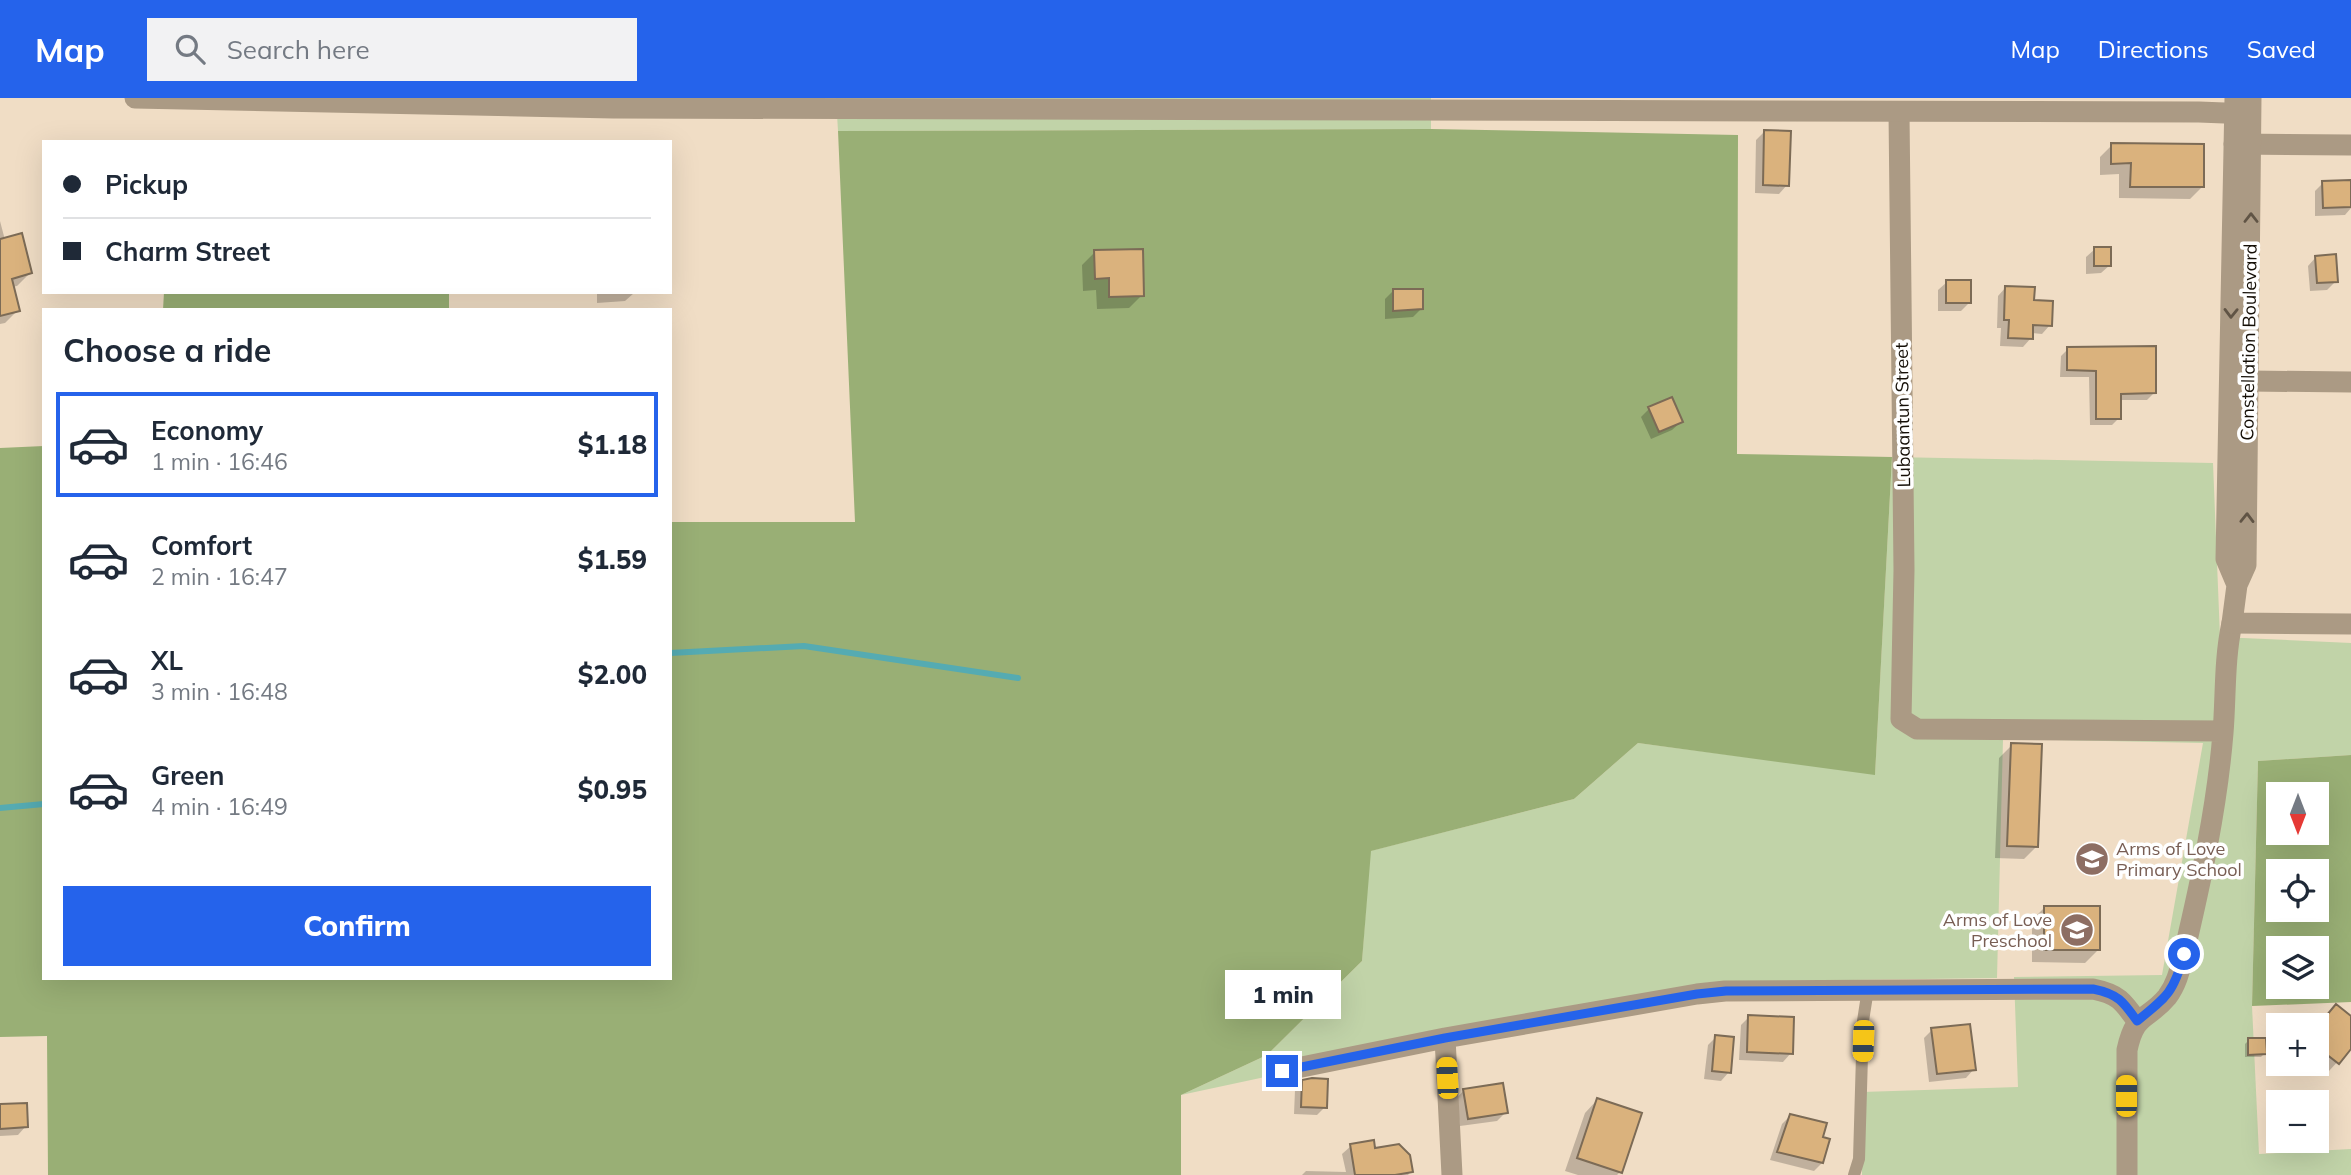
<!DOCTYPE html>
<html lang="en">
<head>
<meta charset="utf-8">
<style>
  body { margin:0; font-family:Mulish,sans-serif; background:#f2f2f3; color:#1f2937; height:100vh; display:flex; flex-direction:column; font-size:26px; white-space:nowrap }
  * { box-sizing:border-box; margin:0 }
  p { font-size:23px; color:#747a83 }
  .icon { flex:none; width:38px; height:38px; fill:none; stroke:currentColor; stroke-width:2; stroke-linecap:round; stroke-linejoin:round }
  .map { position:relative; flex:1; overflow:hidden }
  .details { position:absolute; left:42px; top:210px; width:630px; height:672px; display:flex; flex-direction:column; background:#fff; border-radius:0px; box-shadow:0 7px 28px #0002 }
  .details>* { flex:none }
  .banner { position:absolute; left:42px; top:42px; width:630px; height:154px; border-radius:0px; box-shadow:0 7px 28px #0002; display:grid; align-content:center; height:154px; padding:0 21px; background:#fff }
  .needle { width:46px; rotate:180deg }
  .fabs { position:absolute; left:2266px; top:684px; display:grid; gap:14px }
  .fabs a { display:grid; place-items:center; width:63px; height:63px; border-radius:0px; background:#fff; box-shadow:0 7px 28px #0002; font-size:35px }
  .end { position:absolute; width:32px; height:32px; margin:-16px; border:9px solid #2563eb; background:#fff; box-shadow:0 0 0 4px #fff }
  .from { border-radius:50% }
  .bubble { position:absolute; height:49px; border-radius:0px; background:#fff; box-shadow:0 7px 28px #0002; font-size:23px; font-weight:800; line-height:49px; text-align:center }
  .car { position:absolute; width:21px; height:42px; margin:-21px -10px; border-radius:9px; box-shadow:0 0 5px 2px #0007; background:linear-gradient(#f5c518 24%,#345 0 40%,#f5c518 0 76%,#345 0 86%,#f5c518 0) }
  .banner b { display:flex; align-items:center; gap:24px; height:66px; font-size:26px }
  .banner b+b { border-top:2px solid #e0e1e3 }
  .banner i { width:18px; height:18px; background:#1f2937 }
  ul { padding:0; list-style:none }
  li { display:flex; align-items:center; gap:21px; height:105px; margin:0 14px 10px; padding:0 7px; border:4px solid transparent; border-radius:0px }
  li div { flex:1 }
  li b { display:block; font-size:26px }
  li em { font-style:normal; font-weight:800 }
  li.active { border-color:#2563eb }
  li>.icon { width:63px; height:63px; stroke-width:1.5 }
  h2 { padding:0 21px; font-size:32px; line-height:84px }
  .primary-button { display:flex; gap:14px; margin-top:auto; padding:14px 21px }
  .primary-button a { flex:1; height:80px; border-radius:0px; background:#2563eb; color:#fff; font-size:28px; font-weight:800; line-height:80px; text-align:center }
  header { display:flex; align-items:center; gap:42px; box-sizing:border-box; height:98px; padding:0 35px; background:#2563eb; color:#fff }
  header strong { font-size:33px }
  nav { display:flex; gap:38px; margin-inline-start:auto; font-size:24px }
  .search { width:490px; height:63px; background:#f2f2f3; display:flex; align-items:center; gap:18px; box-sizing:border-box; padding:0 24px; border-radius:0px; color:#747a83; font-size:26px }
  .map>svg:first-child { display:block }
  .green { fill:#c1d3a8 }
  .forest { fill:#99af75; fill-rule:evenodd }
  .shadow { fill:#0003 }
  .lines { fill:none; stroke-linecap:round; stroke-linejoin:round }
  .stream { stroke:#55abb2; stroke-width:6 }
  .building { fill:#dab27d; stroke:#7c6b56; stroke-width:2 }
  .service { stroke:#ab9a84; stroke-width:12 }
  .minor { stroke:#ab9a84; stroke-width:21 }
  .tertiary { stroke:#ab9a84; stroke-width:21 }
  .oneway { stroke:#605445 }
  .route { stroke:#2563eb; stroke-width:9 }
  .labels { text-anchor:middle; stroke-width:7; stroke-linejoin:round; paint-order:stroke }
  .street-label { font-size:18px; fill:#140e06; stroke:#fff }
  .education-label { font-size:18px; fill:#785e54; stroke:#fff; text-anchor:start }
</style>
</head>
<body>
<header>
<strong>Map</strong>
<div class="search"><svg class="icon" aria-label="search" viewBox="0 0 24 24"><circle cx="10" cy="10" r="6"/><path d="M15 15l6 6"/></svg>Search here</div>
<nav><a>Map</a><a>Directions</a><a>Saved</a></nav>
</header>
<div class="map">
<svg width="2351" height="1077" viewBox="0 0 2351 1077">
  <rect width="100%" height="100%" fill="#f0ddc5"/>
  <!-- green -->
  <path class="green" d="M836,0H1431V31L838,33Z
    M1892,359L2213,365L2220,539L2351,545V657L2258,663L2252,908L2259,1056L2351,1051V1077H1862V994L2018,989L2014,879L2162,877L2203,645L2003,641L1997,880L1711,884L1181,997L1267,957L1362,863L1370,753L1574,701L1638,645L1875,676Z"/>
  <!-- forest -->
  <path class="forest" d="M1431,31L1738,37L1737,356L1892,359L1875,677L1638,645L1574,701L1371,753L1362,863L1267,957L1181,997V1077H48L47,938L0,939V350L44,348V880H670V424H855L838,33Z
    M164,194H449V212H163Z
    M2351,657V904L2252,908L2258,663ZM2278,696H2317V735H2278ZM2278,774H2317V812H2278ZM2278,850H2317V889H2278Z"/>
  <!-- shadow -->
  <path class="shadow" d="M1765,33L1787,87L1779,96L1755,95L1756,42Z
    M2112,47L2202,89L2190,101L2119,100V76L2100,77V59Z
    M2351,84V110L2345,117L2315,118V93L2323,85Z
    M0,123L5,142L30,175L17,188L12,189L18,212L5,225L0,226Z
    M2095,151L2110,167L2101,175L2086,176V159Z
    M1095,154L1142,197L1129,210L1097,211L1096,192L1083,193L1082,167Z
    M2316,159L2336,183L2327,192L2310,193L2308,168Z
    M1947,184L1969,205L1961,213H1938V192Z
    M2006,189L2032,204L2050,227L2042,236L2031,235V240L2023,249L2000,248L2001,230H1997L1998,198Z
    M1393,193L1421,211L1413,219L1385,221V201Z
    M597,194H634V195L625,203L597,205Z
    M2068,251L2155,294L2147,302H2119V320L2112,327H2090L2089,279H2060L2061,258Z
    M1649,311L1681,324L1672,332L1651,341L1641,319Z
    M2012,647L2037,748L2024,761L1995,760L1999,660Z
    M2045,809L2098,852L2085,865L2032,864V822Z
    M1749,919L1791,955L1783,964L1739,962L1741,927Z
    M2351,920V949L2329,973L2317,963V930Z
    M1932,932L1974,971L1966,980L1929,984L1924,940Z
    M1716,939L1729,974L1721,983L1704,981L1708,947Z
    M2249,942L2265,955L2261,959H2245V946Z
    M1303,984L1325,1009L1317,1017L1294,1016L1295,992Z
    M1464,992L1506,1014L1497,1023L1460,1028L1456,1001Z
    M1597,1002L1620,1074L1617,1077H1578L1565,1073L1585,1015Z
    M0,1008L26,1028L18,1037L0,1038Z
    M1790,1018L1822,1065L1814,1073L1770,1062L1782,1026Z
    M1351,1048L1374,1052L1411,1073L1408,1077H1302L1306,1073L1346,1074L1342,1056Z"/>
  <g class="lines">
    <!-- stream -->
    <path class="stream" d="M670,555L804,548L1018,580
      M0,710L44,706"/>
  </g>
  <!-- building -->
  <path class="building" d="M1764,32L1791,33L1789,88L1763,87Z
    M2111,45L2204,46V89H2130L2131,65L2111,66Z
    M2351,82V109L2323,110L2322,83Z
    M22,135L32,175L12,181L20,213L0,218V141Z
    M2094,149H2111V168H2094Z
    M1143,151L1144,198L1109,199V180L1095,181L1094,152Z
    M2336,156L2338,184L2317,185L2315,158Z
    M1946,182H1971V205H1946Z
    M2005,188L2035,189L2034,202L2053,203L2052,228L2033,227V241L2008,240L2009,222H2004Z
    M1393,191H1423V211L1393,213Z
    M2156,248V295L2121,296V321H2096V273L2067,272V249Z
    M1672,299L1683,324L1659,334L1648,309Z
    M2011,645L2042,646L2038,749L2007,748Z
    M2044,808H2100V852H2044Z
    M2336,906L2351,918V951L2339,966L2317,949V929Z
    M1748,917L1794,919L1793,956L1747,954Z
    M1970,926L1976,972L1937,976L1931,930Z
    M1715,937L1734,939L1731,975L1712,973Z
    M2248,940H2266L2267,956L2248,957Z
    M1312,980L1328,981L1327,1010L1301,1009L1302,982Z
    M1503,985L1508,1015L1468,1021L1463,991Z
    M1597,1000L1642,1015L1622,1075L1577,1060Z
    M27,1005L28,1029L0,1031V1006Z
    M1790,1016L1827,1025L1823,1039L1830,1041L1823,1065L1777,1054Z
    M1374,1042L1375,1050L1399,1046L1410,1057L1413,1074L1395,1077H1355L1350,1046Z"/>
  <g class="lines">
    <!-- service -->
    <path class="service" d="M1854,1077L1859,1061L1863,923L1868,891"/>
    <!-- minor -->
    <path class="minor" d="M1899,14L1904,472L1901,621L1917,631L2223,633
      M2234,46L2351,47
      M2249,283L2351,284
      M1445,940L1452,1077
      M1282,973L1445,940L1697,896L1725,893L2093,891C2118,896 2123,903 2137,923
      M2127,1077V952C2135,914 2147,923 2167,899C2177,886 2180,871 2184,855C2201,783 2217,709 2223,635C2226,598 2224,562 2232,525"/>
    <!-- tertiary -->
    <path class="tertiary" d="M135,0L613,10L2199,14L2250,16
      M2235,0L2226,461L2237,487
      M2251,0L2246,467L2237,487L2232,525L2351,526"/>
  </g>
  <!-- one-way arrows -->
  <defs><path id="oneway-chevron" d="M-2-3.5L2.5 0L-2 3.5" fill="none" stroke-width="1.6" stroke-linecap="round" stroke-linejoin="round" transform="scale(1.75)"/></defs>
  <g class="oneway">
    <use href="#oneway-chevron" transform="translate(2251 120) rotate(-90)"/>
    <use href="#oneway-chevron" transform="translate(2231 215) rotate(91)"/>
    <use href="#oneway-chevron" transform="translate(2247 420) rotate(-89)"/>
  </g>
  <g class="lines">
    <!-- route -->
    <path class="route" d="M1282,973L1445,940L1697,896L1726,893L2093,891C2118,896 2123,903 2137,923C2167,899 2174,894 2184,856"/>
  </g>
  <!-- icons -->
  <defs>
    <g id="school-disc" transform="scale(1.75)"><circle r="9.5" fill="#8d6e63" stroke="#fff"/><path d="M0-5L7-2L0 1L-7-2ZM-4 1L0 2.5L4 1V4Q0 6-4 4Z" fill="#fff"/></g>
  </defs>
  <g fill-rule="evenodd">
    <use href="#school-disc" x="2092" y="761"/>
    <use href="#school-disc" x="2077" y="832"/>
  </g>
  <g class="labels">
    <!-- street labels -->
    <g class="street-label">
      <text transform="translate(2249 244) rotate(-89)" y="6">Constellation Boulevard</text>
      <text transform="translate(1903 317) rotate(-91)" y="6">Lubaantun Street</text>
    </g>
    <!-- education labels -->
    <g class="education-label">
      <text x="2116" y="757">Arms of Love<tspan x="2116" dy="21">Primary School</tspan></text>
      <text x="2052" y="828" text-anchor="end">Arms of Love<tspan x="2052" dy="21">Preschool</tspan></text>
    </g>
  </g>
</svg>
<div class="fabs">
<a><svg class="needle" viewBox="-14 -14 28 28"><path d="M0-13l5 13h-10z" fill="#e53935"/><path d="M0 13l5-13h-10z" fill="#747a83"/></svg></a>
<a><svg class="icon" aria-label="locate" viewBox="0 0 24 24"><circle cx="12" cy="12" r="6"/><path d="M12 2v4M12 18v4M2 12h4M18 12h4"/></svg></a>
<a><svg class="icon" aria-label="layers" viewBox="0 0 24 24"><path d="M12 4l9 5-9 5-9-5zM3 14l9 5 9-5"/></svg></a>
<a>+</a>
<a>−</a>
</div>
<i class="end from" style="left:2184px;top:856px"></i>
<i class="end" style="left:1282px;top:973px"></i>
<div class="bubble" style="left:1225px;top:872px;width:116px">1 min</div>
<i class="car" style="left:1863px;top:943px;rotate:182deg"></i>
<i class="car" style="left:1447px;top:980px;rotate:357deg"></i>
<i class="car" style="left:2126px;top:998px;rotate:0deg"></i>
<div class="banner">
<b><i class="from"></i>Pickup</b>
<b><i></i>Charm Street</b>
</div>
<section class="details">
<h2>Choose a ride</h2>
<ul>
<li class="active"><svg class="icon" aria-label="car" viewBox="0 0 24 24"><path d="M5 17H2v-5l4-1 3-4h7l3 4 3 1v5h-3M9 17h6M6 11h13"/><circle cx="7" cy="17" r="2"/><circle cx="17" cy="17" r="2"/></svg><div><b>Economy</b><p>1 min · 16:46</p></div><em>$1.18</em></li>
<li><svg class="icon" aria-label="car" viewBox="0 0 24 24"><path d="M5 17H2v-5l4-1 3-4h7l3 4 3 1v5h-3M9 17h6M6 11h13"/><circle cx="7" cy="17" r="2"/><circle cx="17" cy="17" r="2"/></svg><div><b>Comfort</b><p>2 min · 16:47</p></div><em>$1.59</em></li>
<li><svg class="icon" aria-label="car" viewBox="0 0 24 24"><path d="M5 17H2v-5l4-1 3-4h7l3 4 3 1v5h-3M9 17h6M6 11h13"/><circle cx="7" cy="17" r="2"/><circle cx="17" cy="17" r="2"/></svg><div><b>XL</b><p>3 min · 16:48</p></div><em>$2.00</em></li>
<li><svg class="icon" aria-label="car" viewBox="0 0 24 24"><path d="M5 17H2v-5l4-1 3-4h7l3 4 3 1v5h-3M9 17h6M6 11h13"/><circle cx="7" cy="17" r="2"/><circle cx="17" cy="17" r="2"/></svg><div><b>Green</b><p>4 min · 16:49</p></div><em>$0.95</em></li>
</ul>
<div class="primary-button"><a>Confirm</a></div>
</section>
</div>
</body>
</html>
